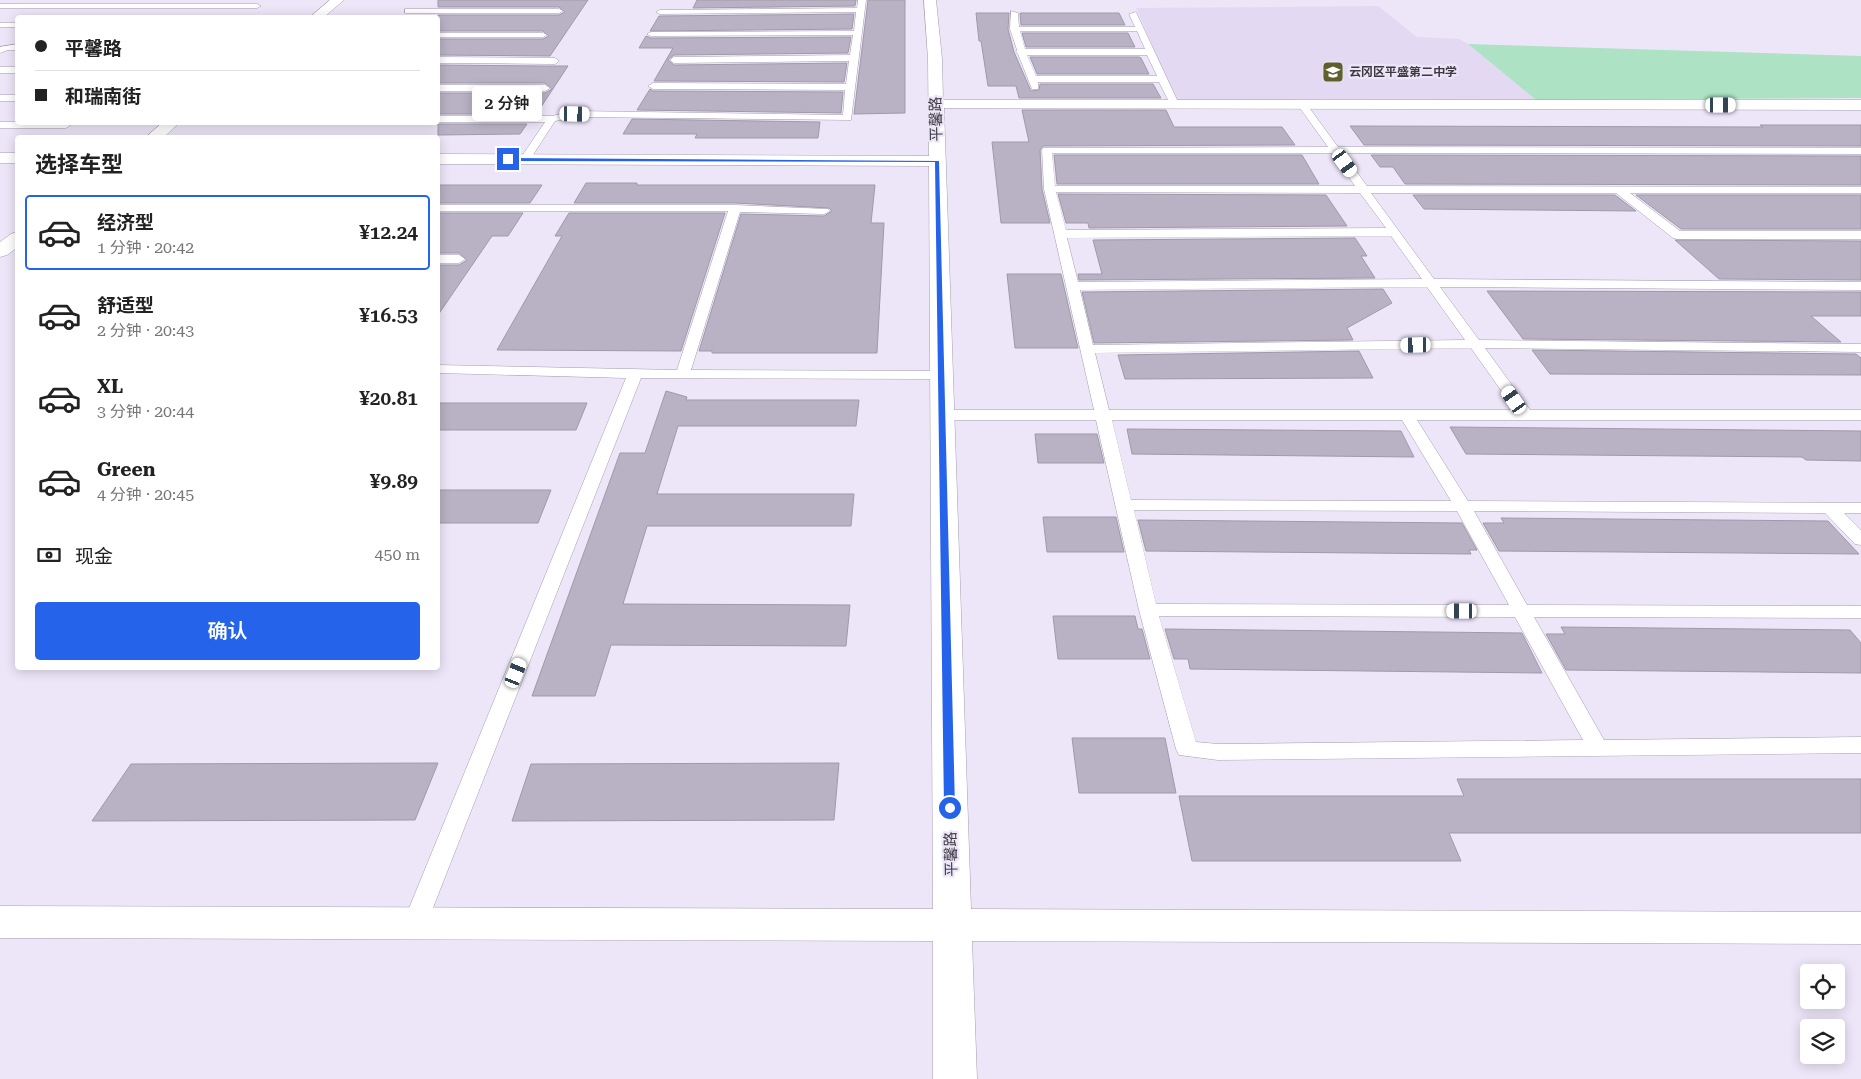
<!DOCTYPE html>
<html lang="zh">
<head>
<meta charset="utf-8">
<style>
  body { margin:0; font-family:"Roboto Serif","Noto Sans SC",serif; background:#f6f6f6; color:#222; height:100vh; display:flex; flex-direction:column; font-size:19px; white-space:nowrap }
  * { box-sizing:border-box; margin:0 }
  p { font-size:16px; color:#767676 }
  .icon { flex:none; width:28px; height:28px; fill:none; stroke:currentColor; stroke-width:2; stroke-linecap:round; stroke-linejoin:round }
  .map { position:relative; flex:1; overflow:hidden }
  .panel { position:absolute; left:15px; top:135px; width:425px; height:535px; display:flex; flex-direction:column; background:#fff; border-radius:5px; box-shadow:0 2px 12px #0003 }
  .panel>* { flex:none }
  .banner { position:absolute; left:15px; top:15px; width:425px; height:110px; border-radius:5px; box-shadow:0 2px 12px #0003; display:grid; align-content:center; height:110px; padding:0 20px; background:#fff }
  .buttons { position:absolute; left:1800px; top:964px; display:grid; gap:10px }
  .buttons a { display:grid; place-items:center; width:45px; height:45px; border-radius:5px; background:#fff; box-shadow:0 2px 12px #0003; font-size:25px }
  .end { position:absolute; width:22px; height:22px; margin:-11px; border:6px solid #2563eb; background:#fff; box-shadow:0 0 0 2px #fff }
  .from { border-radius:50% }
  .bubble { position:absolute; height:35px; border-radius:5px; background:#fff; box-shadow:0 2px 12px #0003; font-size:16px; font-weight:600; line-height:35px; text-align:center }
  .car { position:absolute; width:15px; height:30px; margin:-15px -8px; border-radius:6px; box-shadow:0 0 4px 1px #0007; background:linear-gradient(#fff 24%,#345 0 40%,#fff 0 76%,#345 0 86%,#fff 0) }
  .banner b { display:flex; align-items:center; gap:18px; height:48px; font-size:19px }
  .banner b+b { border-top:1px solid #e0e0e0 }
  .banner i { width:12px; height:12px; background:#222 }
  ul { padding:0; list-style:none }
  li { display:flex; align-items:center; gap:15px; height:75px; margin:0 10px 8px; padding:0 10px; border:2px solid transparent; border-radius:5px }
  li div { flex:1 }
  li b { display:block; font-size:19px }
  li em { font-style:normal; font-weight:600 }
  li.on { border-color:#2563eb }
  li>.icon { width:45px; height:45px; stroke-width:1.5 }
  h2 { padding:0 20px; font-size:22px; line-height:60px }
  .pay { display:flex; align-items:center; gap:12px; height:55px; padding:0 20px; font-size:19px }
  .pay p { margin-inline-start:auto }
  .button { display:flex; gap:10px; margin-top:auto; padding:10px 20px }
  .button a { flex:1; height:58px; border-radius:5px; background:#2563eb; color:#fff; font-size:20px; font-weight:600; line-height:58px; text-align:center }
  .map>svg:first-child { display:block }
  .built { fill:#e3d9f3 }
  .green { fill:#ade3c4 }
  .building { fill:#b9b2c5; stroke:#9f99aa }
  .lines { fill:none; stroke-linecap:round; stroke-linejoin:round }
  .lane-casing { stroke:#a49daf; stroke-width:1 }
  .street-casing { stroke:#a49daf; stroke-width:1 }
  .lane { fill:#fff; fill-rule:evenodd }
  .street { fill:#fff; fill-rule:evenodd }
  .route { fill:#2563eb }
  .labels { text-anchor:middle; stroke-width:4.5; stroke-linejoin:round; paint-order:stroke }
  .far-poi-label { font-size:12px; font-weight:bold; fill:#3c3941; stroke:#ede6f9; text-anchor:start }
  .street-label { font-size:15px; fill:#3c3941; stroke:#ede6f9 }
</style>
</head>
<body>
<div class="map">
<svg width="1861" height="1079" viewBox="0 0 1861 1079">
  <rect width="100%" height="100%" fill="#ede6f9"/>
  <!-- built -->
  <path class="built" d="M1378,6L1417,37L1459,39L1468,44L1536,100L1323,99L1177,102L1136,8Z"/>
  <!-- green -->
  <path class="green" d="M1468,44L1861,56V98L1536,100Z"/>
  <!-- building -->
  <path class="building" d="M438,0H588L550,56L438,55V39H543L549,36L543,31H438V15H559L565,12L559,7H438Z
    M697,0H856L855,6L693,8Z
    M868,0H905V113L854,114Z
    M976,13H1009L1008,29L1014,52L1031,91L1039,90L1040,84H1153L1161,98H1019L1016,86H988L981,41H979Z
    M1020,13H1119L1125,25H1021Z
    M854,14L852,29L650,31L659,16Z
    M1022,33H1128L1135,47H1026Z
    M646,36L651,38L851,37L848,53L674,55L668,60L674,65L847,63L844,82L654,81L673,48H639Z
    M1030,57H1139L1141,58L1149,74H1037Z
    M438,65L544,66H568L541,107H539L534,114H438V93H545L552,89L545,83H438Z
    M650,89L653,91L843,92L841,113L637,110Z
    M1022,110H1166L1174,127H1282L1295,145L1043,146L1040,150L1042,189L1050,223H1001L992,142H1029Z
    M632,119L820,122L818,138H695L697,134H623Z
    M438,124H527L520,134L438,135Z
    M1760,125H1861V146L1364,145L1350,126L1763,127Z
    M1054,155H1302L1319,184H1057Z
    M1371,155L1861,156V185L1405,184L1393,167H1380Z
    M586,183H637V185H875L871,223H884L877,353H712V351H699L741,214L824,216L832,211L829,208L735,203H574Z
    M438,185H542L530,203H438Z
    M1058,194L1326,195L1347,226L1089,228L1088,223H1066Z
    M1413,195H1615L1636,211L1424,209Z
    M1636,195H1861V229H1681Z
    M438,213H523L508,236H492L438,315V265H459L467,260L459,253H438Z
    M569,213H725L681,351L497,350L562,236H555Z
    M1355,238L1367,256H1361L1375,278L1079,280L1078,274H1102L1093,240Z
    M1675,240L1861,241V280L1719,279Z
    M1007,274H1061L1078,348H1015Z
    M1383,289L1392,303L1347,328L1353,340L1094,343L1082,292Z
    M1487,291L1861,292V316H1811L1841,342L1523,339Z
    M1532,350L1856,354L1861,358V375L1550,374Z
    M1359,351L1373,378L1125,379L1118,355Z
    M666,391L687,397L686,400H859L856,426H678L657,494H854L851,526H647L623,604L850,605L846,646L611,645L595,696H532L620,453H645Z
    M438,403H587L576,430H438Z
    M1450,427L1861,431V461L1806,460L1802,457L1466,454Z
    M1127,429L1401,431L1414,457L1132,454Z
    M1035,434H1097L1104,463H1038Z
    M438,490H551L538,523H438Z
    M1043,517H1116L1124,552H1047Z
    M1501,518L1828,521L1859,554L1499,551L1483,523H1504Z
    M1138,520L1462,523L1477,550H1469L1471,554L1146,551Z
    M1053,616H1135L1138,629H1142L1150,659H1058Z
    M1561,627L1850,630L1861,643V673L1566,670L1546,634H1565Z
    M1165,629L1522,633L1542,673L1190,669L1188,659H1174Z
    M1072,738H1165L1176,793H1079Z
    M438,763L415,820L92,821L131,764Z
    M839,763L834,820L512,821L531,764Z
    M1457,779H1861V833H1449L1461,861H1192L1179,796H1464Z"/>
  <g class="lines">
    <!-- lane casing -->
    <g class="lane-casing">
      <path id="lane" d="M858,0H866L851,120L575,117L555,121L529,161L525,162L520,159L545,122H438V116H552L575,111L843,115L845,90L653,89L648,86L653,83L846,84L849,61L674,63L670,60L674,57L850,55L853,35L651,36L647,34L651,32L854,31L856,12L660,14L656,12L660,10L857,8Z
        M0,4H257L261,6L257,8H0Z
        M405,9H559L563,11L559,13H405Z
        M1011,11L1018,13L1019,27H1135L1129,14L1136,12L1179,104L1177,106H1171L1159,82H1038V89H1032L1018,54L1016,52L1017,50L1010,29ZM1020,31H1137L1145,49H1025ZM1027,55H1147L1157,76H1036Z
        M0,23H18V27H0Z
        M438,33H543L547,35L543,37H438Z
        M18,44V50H8L0,53V47Z
        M438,57L555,58L559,61L555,64L438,63Z
        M0,67H18V73H0Z
        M438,85H545L550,88L545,91H438Z
        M0,95H18V101H0Z
        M1302,101L1305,102L1338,147L1861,148V154L1343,153L1367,186L1861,187V193H1630L1680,231H1861V239H1677L1673,238L1616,193H1371L1434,279L1861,282V290L1440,287L1479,340L1861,344V352L1485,348L1530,410H1861V420H1417L1468,501L1861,503V513H1844L1861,530V545L1855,544L1825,513L1474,511L1527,605L1861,606V618L1534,617L1604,740L1861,737V753L1218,760L1179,755L1176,749L1139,610L1096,420H942L937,418L934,415L937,412L942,410H1094L1044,189L1042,150L1043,148L1328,147L1297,104ZM1052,153H1332L1355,186H1055ZM1056,192L1360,193L1386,228L1066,230ZM1391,236L1422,279L1078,282L1067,238ZM1427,287L1465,340L1093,345L1080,290ZM1471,348L1515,410H1109L1095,353ZM1112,420H1402L1451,501L1131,500ZM1134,510L1457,511L1509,605L1156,604ZM1159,616L1515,617L1583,740L1218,744L1196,742Z
        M0,122H75L66,128H0Z
        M438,205H735L828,209L830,211L824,214L740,212L691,370L941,371L946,372L948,375L946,378L941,379L641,378L427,923L424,930L415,933L406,930L403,923L626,378L438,373V365L677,370L728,211H438Z
        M438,255H459L465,259L459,263H438Z"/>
    </g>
    <!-- street casing -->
    <g class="street-casing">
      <path id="street" d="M330,0H344L323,18H309Z
        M924,0H936L942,59L943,100H1861V110L944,108L971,909L1861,912V944L972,941L977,1079H933V941L0,938V906L933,909L929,166L438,164V154L929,156L928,59Z
        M163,122H180L163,138H145Z
        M0,153H18V163H0Z
        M18,232V247L7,255L0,257V242L11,234Z"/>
    </g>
    <!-- lane -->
    <use href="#lane" class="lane"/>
    <!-- street -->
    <use href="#street" class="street"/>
  </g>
  <!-- route -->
  <path class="route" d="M506,158L939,161L955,808L953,810H946L944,808L935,162L508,161Z"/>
  <!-- icons -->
  <defs>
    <g id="school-square" transform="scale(1.125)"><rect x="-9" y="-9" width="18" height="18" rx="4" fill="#5e5f2c" stroke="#ede6f9"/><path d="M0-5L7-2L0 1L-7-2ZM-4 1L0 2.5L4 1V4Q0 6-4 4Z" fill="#fff"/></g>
  </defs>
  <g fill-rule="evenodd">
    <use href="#school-square" x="1333" y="72"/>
  </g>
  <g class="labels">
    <!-- far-poi labels -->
    <g class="far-poi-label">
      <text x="1349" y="76">云冈区平盛第二中学</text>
    </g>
    <!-- street labels -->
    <g class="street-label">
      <text transform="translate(936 119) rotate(-91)" y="5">平馨路</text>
      <text transform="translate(951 854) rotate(-91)" y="5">平馨路</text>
    </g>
  </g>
</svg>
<div class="buttons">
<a><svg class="icon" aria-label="locate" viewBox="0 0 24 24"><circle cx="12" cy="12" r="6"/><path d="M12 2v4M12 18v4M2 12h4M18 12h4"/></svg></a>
<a><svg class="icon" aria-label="layers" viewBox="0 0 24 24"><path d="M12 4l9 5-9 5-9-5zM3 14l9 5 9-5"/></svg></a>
</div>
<i class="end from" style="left:950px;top:808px"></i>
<i class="end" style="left:508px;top:159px"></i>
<div class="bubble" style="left:472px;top:86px;width:70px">2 分钟</div>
<i class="car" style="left:1721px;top:105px;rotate:90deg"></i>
<i class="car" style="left:575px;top:114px;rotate:91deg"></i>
<i class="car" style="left:1345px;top:163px;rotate:144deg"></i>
<i class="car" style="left:1416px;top:345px;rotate:269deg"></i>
<i class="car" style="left:1514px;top:400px;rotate:325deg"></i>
<i class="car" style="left:1462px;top:611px;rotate:270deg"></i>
<i class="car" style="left:516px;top:673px;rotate:22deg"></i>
<div class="banner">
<b><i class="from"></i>平馨路</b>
<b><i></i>和瑞南街</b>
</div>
<section class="panel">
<h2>选择车型</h2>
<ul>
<li class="on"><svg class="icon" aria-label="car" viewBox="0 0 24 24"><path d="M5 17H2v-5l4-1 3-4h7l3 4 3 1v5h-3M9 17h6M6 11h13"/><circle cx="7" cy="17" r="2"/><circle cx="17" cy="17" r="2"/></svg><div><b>经济型</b><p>1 分钟 · 20:42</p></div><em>¥12.24</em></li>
<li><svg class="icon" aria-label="car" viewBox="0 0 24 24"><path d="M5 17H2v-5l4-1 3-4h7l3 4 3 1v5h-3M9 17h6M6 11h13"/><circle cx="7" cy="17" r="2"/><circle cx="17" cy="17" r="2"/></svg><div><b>舒适型</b><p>2 分钟 · 20:43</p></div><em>¥16.53</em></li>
<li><svg class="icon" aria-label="car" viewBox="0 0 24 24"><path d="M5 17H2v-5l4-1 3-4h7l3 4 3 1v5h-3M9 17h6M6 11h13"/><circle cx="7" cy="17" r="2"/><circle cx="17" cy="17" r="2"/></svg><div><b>XL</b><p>3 分钟 · 20:44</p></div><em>¥20.81</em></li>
<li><svg class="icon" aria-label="car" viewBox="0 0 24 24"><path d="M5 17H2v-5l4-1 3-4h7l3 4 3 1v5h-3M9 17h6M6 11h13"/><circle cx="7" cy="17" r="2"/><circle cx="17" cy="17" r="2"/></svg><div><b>Green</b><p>4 分钟 · 20:45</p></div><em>¥9.89</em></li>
</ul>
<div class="pay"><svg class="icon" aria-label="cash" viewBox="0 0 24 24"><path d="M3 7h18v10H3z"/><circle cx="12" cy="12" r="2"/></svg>现金<p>450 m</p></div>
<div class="button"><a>确认</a></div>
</section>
</div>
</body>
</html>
